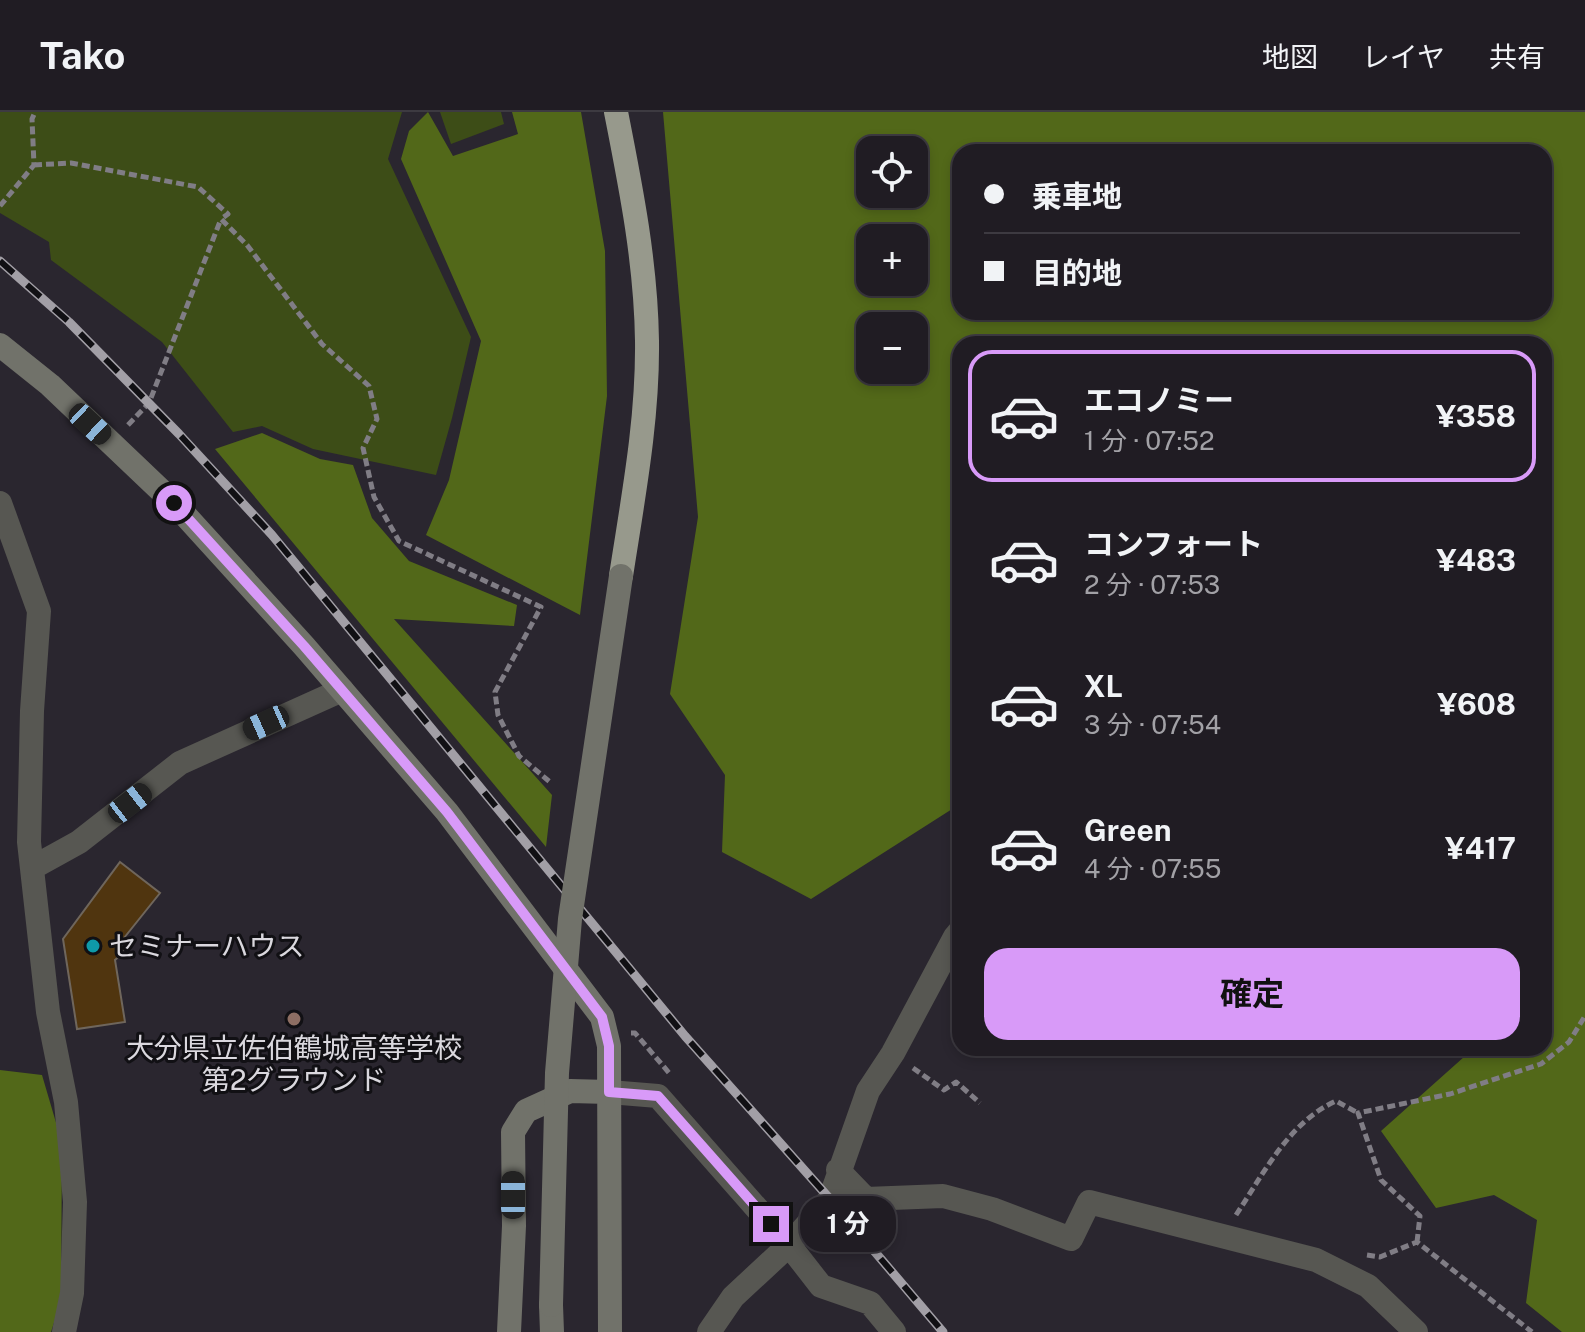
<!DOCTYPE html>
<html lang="ja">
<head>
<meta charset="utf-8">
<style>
  body { margin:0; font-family:"Public Sans","Noto Sans JP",sans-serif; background:#2d2930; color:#f1f3f6; height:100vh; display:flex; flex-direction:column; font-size:30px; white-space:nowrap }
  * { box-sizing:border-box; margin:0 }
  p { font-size:26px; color:#a2a1a6 }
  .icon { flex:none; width:44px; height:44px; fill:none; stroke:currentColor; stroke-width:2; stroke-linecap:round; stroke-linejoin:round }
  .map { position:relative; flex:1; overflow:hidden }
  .panel { position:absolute; left:952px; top:224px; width:600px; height:720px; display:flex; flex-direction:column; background:#201c23; border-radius:24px; box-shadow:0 4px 12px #0003,0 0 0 2px #3d3a41 }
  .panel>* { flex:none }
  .top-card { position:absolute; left:952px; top:32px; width:600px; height:176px; border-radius:24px; box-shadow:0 4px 12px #0003,0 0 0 2px #3d3a41; display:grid; align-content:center; height:176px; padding:0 32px; background:#201c23 }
  .tools { position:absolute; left:856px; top:24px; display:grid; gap:16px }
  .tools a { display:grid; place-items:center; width:72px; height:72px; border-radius:16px; background:#201c23; box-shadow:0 4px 12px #0003,0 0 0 2px #3d3a41; font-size:40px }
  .end { position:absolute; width:36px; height:36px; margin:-18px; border:10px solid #d89af8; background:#111; box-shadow:0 0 0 4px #111 }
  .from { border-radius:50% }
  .bubble { position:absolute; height:56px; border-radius:24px; background:#201c23; box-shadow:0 4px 12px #0003,0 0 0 2px #3d3a41; font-size:26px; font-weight:700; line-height:56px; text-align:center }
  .car { position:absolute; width:24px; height:48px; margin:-24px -12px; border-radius:10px; box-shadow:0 0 6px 2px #0007; background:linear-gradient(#222 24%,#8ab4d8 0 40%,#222 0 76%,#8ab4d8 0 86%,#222 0) }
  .top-card b { display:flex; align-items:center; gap:28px; height:76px; font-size:30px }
  .top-card b+b { border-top:2px solid #3d3a41 }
  .top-card i { width:20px; height:20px; background:#f1f3f6 }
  ul { padding:14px 0 0; list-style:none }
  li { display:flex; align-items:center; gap:24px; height:132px; margin:0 16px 12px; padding:0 16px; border:4px solid transparent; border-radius:24px }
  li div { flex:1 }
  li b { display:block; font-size:30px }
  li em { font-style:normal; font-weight:700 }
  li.current { border-color:#d89af8 }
  li>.icon { width:72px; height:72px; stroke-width:1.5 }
  .cta { display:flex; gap:16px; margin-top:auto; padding:16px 32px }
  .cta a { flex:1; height:92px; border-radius:24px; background:#d89af8; color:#111; font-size:32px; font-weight:700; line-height:92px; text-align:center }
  header { display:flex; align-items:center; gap:48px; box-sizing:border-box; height:112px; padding:0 40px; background:#201c23; border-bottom:2px solid #3d3a41 }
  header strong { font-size:38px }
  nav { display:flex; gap:44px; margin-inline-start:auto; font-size:28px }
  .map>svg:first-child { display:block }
  .green { fill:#3d4d17 }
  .forest { fill:#526819; fill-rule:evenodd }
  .building { fill:#50350f; stroke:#6f665c; stroke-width:2 }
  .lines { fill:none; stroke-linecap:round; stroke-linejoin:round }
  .path { stroke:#807d85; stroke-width:5; stroke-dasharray:8 4; stroke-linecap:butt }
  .street { stroke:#575752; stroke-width:24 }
  .secondary { stroke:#71726a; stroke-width:24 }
  .highway { stroke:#97998c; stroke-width:24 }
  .rail-casing { stroke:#a29fa6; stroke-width:9 }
  .rail { stroke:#111014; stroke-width:6; stroke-dasharray:18; stroke-linecap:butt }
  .secondary-bridge { stroke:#71726a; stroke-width:24 }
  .route { stroke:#d89af8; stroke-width:10 }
  .culture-dot { fill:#0f9aa8; stroke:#111014; stroke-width:3 }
  .education-dot { fill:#8d6e63; stroke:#111014; stroke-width:3 }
  .labels { text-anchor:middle; stroke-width:6; stroke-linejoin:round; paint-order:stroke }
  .poi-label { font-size:28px; fill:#dad8de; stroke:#111014; text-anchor:start }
</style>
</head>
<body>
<header>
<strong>Tako</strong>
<nav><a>地図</a><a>レイヤ</a><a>共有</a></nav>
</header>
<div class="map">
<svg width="1585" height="1220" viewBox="0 0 1585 1220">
  <rect width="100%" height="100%" fill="#2a262f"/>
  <!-- green -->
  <path class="green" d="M0,0H402L388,47L471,225L452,306L436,363L313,337L262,314L233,320L162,230L51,148L49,130L0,101Z
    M440,0H501L504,12L451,32Z"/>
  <!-- forest -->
  <path class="forest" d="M428,0L453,44L518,22L512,0H581L605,139L607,284L580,503L426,423L449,368L481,229L401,47L409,19Z
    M663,0H1585V1220H1562L1526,1191L1537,1108L1494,1083L1436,1096L1381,1019L1474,936H1544V232H960V692L811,787L722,740L725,663L670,582L698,405ZM870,38H914V82H870ZM960,40H1544V200H960ZM914,126V170H870V126ZM870,214H914V258H870Z
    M262,321L320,347L353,353L372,406L409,449L517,493L514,514L394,507L552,683L546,735L215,337Z
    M0,958L42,963L62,1031L61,1189L51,1220H0Z"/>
  <!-- building -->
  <path class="building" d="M120,750L160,781L120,831L123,836L122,842L115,848L125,910L77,917L63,827Z"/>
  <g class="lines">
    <!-- path -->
    <path class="path" d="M34,53L71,51L198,75L228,102L221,107L247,133L322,232L369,274L377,307L363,336L374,385L399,429L541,495L495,580L498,603L519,644L550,670
      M0,94L34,53L32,7L35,0
      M128,313L149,291L221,107
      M631,921H635L670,962
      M913,956L944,978L956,970L980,991
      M1236,1103C1264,1061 1289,1010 1336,989L1358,1001
      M1417,1130L1420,1104L1381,1068L1358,1001L1450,982L1541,952L1569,930L1585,904
      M1367,1143L1380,1145L1417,1130L1532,1220"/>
    <!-- street -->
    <path class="street" d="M0,391L39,499L32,599L29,730L48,900L66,990L75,1090L72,1181L64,1220
      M32,756L79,730L180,651L342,578
      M609,980L658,984L789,1133L821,1174L870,1191L894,1220
      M838,1058L866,1087L943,1084L992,1097L1071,1127L1089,1090L1316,1148L1368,1174L1416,1220
      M709,1220L733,1185L789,1133L830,1087L868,979L893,941L955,825L960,819"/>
    <!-- secondary -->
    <path class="secondary" d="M0,233L50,273L174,391L304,534L447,700L602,905L609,934L610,1220
      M551,1193L552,1220
      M509,1220L514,1114L513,1020L526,999L570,979L609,980"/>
    <!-- highway -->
    <path class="highway" d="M616,0C631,76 646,151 647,229C648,308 633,386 621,464"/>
    <!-- rail casing -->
    <g class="rail-casing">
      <path id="rail" d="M0,149L69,210L179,322L272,423L685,924L830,1087L943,1220"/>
    </g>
    <!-- rail -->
    <use href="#rail" class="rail"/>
    <!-- secondary-bridge -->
    <path class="secondary-bridge" d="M551,1193L557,961L570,807L621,464"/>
  </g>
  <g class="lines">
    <!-- route -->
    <path class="route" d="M174,391L304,534L447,700L602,905L609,934V980L658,984L771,1112"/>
  </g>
  <!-- markers -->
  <circle class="culture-dot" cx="93" cy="834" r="8"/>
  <circle class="education-dot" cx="294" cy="907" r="8"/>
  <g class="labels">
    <!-- poi labels -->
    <g class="poi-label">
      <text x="109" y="844">セミナーハウス</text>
      <text x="294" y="946" text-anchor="middle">大分県立佐伯鶴城高等学校<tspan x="294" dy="32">第2グラウンド</tspan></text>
    </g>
  </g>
</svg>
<div class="tools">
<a><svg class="icon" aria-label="locate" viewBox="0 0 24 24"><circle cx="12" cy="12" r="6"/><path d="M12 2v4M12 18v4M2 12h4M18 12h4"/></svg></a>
<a>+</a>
<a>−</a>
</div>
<i class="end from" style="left:174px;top:391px"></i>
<i class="end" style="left:771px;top:1112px"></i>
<div class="bubble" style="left:800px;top:1084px;width:96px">1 分</div>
<i class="car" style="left:90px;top:312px;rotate:133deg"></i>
<i class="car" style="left:266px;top:611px;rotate:246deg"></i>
<i class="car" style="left:130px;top:691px;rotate:52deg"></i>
<i class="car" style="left:513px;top:1083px;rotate:0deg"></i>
<div class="top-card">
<b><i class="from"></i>乗車地</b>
<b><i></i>目的地</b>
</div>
<section class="panel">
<ul>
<li class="current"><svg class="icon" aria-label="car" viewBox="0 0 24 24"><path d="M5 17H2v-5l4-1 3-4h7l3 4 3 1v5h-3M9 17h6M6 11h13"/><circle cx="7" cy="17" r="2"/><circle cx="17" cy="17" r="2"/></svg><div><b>エコノミー</b><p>1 分 · 07:52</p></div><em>¥358</em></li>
<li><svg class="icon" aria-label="car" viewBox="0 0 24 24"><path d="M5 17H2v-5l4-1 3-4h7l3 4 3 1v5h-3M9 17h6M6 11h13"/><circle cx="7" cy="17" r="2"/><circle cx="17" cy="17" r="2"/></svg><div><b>コンフォート</b><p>2 分 · 07:53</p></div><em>¥483</em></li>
<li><svg class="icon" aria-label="car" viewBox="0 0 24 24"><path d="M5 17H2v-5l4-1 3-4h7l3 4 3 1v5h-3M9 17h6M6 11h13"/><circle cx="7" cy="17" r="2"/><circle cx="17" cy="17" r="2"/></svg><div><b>XL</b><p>3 分 · 07:54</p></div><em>¥608</em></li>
<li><svg class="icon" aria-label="car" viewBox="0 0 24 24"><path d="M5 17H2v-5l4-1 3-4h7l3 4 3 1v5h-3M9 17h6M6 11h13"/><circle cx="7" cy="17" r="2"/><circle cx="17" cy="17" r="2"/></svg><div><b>Green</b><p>4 分 · 07:55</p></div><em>¥417</em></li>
</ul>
<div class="cta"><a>確定</a></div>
</section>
</div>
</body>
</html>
